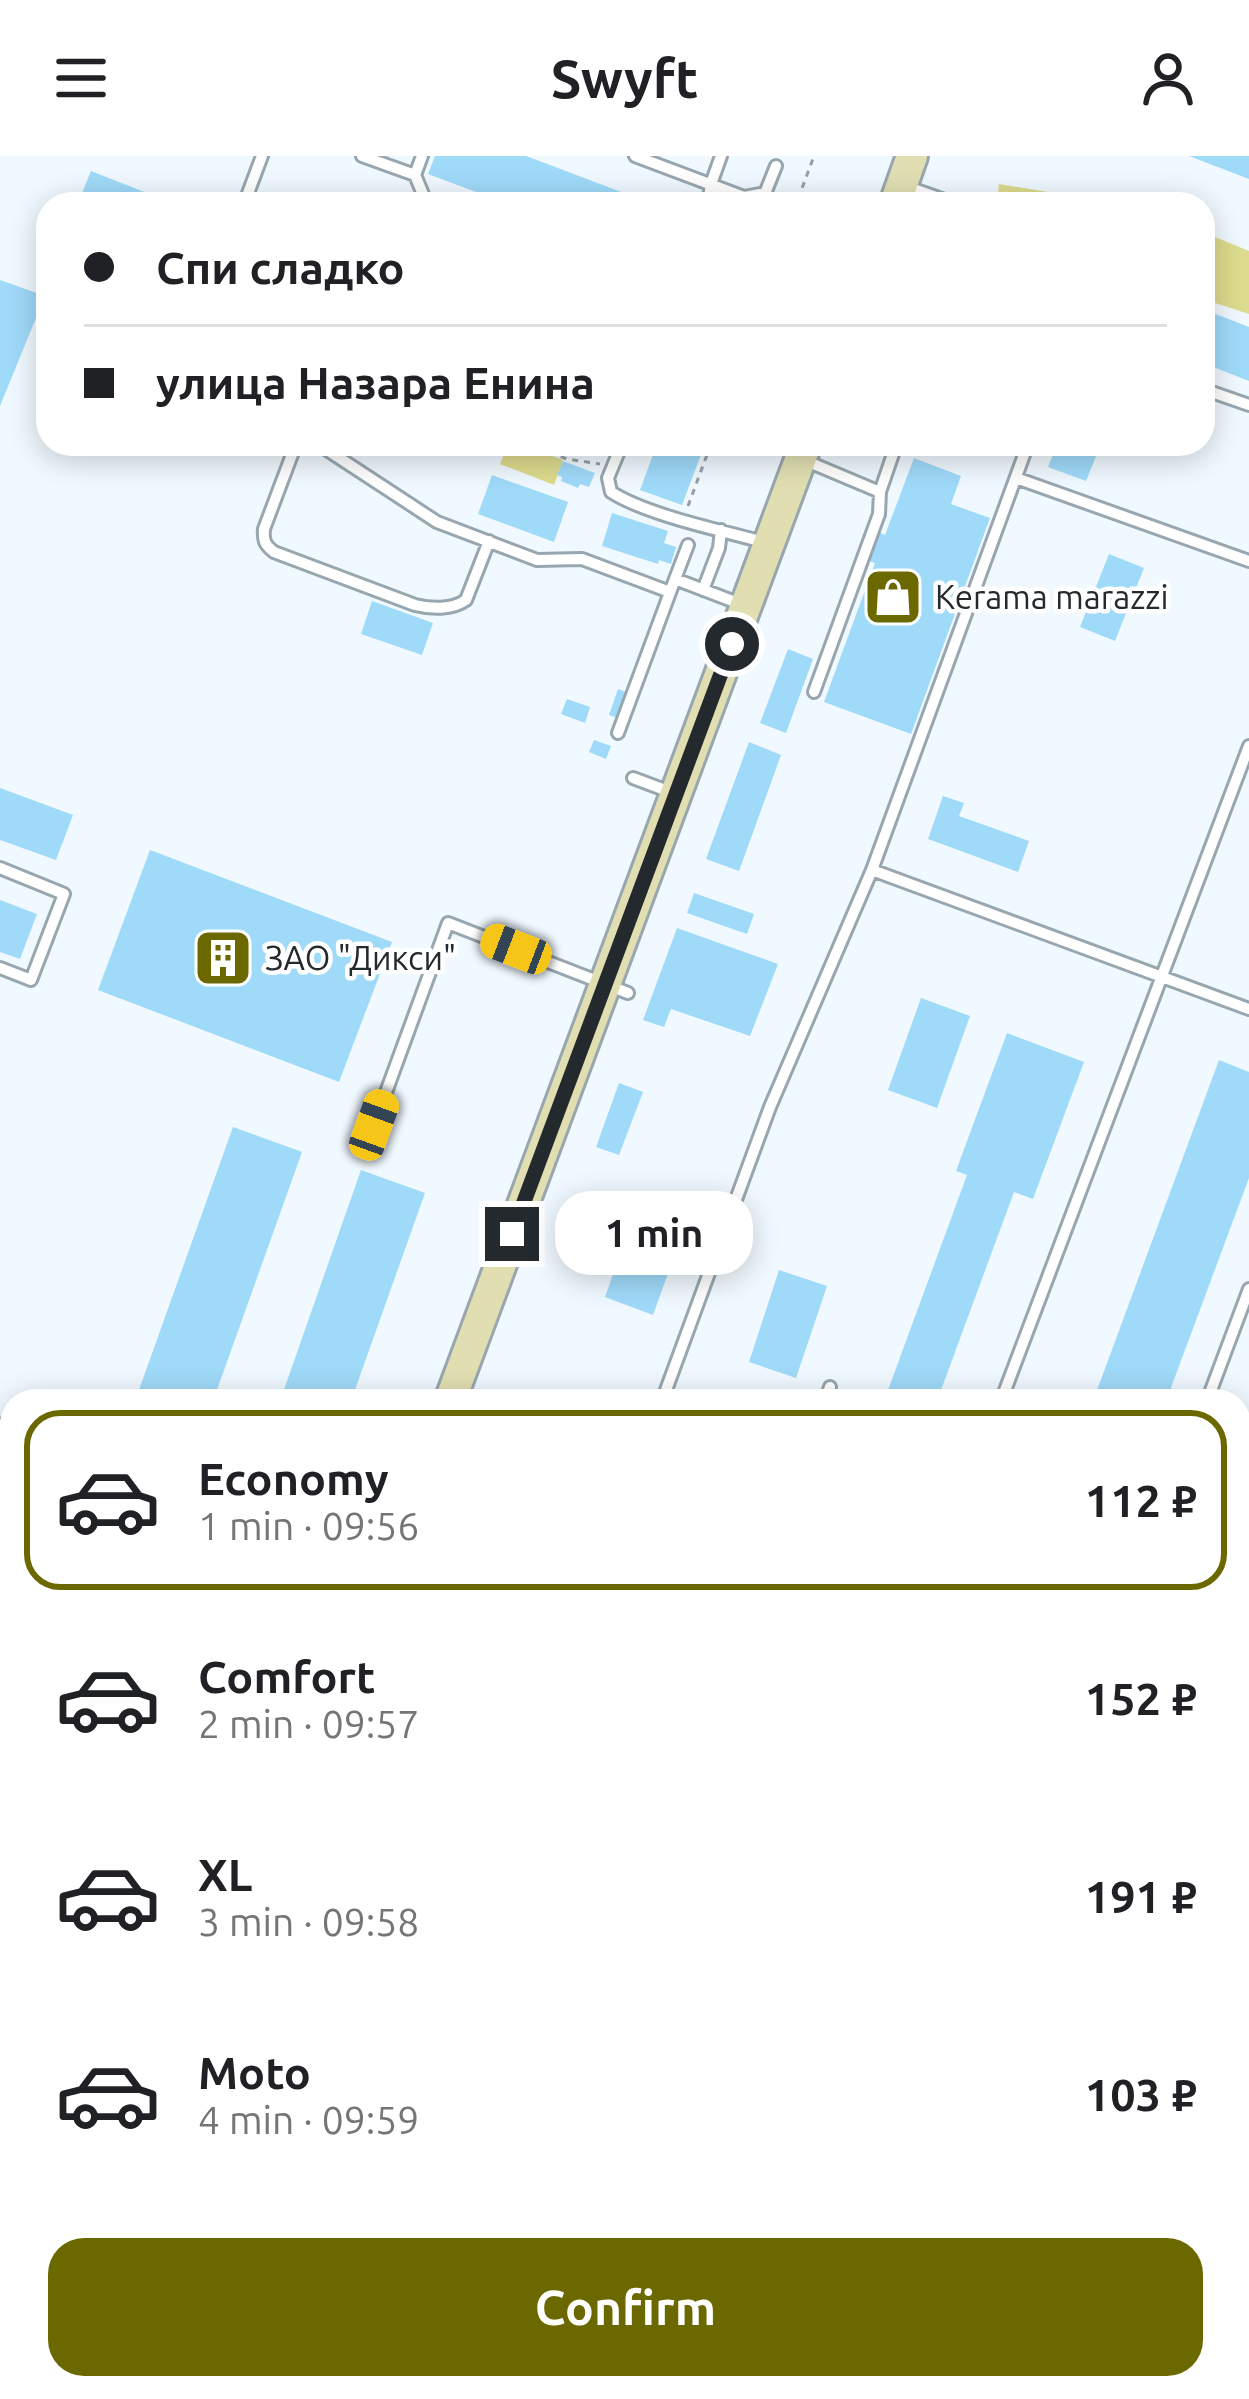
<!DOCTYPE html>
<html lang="en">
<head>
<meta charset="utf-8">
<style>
  body { margin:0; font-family:Ubuntu,sans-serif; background:#f2f2f2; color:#202124; height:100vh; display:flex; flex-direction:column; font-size:45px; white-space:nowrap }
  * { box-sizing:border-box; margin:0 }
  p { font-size:39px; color:#757577 }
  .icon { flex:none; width:66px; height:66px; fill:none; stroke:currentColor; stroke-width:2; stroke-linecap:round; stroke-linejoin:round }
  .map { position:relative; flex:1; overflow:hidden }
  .side { position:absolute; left:0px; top:1233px; width:1251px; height:1011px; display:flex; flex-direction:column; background:#fff; border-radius:36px 36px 0 0; box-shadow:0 6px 30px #0003 }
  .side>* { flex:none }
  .guide { position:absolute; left:36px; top:36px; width:1179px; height:264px; border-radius:36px; box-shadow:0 6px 30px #0003; display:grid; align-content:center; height:264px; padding:0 48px; background:#fff }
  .end { position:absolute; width:54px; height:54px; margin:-27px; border:15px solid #23292c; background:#fff; box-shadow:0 0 0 6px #fff }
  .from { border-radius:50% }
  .bubble { position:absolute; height:84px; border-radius:36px; background:#fff; box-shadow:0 6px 30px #0003; font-size:39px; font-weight:700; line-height:84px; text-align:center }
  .car { position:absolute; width:36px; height:72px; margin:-36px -18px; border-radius:15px; box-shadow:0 0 9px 3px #0007; background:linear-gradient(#f5c518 24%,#345 0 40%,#f5c518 0 76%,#345 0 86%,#f5c518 0) }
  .guide b { display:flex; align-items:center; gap:42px; height:114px; font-size:45px }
  .guide b+b { border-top:3px solid #e0e0e0 }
  .guide i { width:30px; height:30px; background:#202124 }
  ul { padding:21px 0 0; list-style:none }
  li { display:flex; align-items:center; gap:36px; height:180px; margin:0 24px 18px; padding:0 24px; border:6px solid transparent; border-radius:36px }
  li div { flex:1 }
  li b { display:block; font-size:45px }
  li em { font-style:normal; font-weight:700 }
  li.current { border-color:#6c6800 }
  li>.icon { width:108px; height:108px; stroke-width:1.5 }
  .primary-button { display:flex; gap:24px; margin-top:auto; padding:24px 48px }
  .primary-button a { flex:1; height:138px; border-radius:36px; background:#6c6800; color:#fff; font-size:48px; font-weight:700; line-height:138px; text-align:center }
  header { display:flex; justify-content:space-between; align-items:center; height:156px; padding:0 48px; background:#fff; font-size:54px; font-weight:700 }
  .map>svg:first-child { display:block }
  .green { fill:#dddb8d }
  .building { fill:#a0daf9 }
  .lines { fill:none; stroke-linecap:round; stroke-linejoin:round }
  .service-casing { stroke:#98a7af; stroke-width:16 }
  .minor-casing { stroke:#98a7af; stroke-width:27 }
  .secondary-casing { stroke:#98a7af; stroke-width:36 }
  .path { stroke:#979fa3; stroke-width:3; stroke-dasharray:6 6; stroke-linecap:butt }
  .service { stroke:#fff; stroke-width:10 }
  .minor { stroke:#fff; stroke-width:21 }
  .secondary { stroke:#e1dfb2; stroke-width:30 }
  .route { stroke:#23292c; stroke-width:15 }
  .labels { text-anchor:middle; stroke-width:9; stroke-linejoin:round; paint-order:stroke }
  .poi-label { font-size:33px; fill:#23292c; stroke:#fff; text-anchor:start }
</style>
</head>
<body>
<header><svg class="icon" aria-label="menu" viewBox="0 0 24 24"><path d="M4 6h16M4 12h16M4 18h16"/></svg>Swyft<svg class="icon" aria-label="person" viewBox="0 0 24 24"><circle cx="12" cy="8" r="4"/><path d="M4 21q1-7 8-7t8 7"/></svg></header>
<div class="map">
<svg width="1249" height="2243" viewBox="0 0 1249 2243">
  <rect width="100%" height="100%" fill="#f0f9ff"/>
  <!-- green -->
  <path class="green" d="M999,28L1120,48H997Z
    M1203,76L1249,95V158L1203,143Z
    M508,288H520L563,304L554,329L500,308Z"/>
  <!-- building -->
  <path class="building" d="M435,0H526L653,48H508L428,18Z
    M1190,0H1249V23L1189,0Z
    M91,15L175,48L78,47Z
    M0,124L45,140L0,250Z
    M1203,153L1249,171V225L1203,207Z
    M657,288H705L682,349L640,334Z
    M1057,288H1101L1086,325L1048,311Z
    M914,302L961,320L951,348L990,362L911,578L824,546L875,407L869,405L879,376L885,379Z
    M563,305L595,317L589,331L580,328L578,332L561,325L562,321L557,319Z
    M492,319L568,346L554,386L478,358Z
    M612,357L668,375L664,387L676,391L671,408L659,404L658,408L602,390Z
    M1109,398L1144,412L1115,485L1080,471Z
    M372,445L433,467L422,499L361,478Z
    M788,493L813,503L786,577L760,567Z
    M618,533L631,538L621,563L609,559Z
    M567,543L590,551L585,567L561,558Z
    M594,584L611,590L606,603L589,596Z
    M749,586L781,599L739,715L706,703Z
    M0,632L73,659L56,704L0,684Z
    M943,640L964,647L959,660L1029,685L1018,716L928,683Z
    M150,694L392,786L339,926L98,834Z
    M694,737L754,758L747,778L687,757Z
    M0,744L37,758L20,803L0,796Z
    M677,772L778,808L750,880L671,853L664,871L643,864Z
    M921,842L970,860L937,952L888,934Z
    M1007,877L1084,906L1033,1043L1014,1036L937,1245H884L967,1019L956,1015Z
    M1219,904L1249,916V1022L1166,1245H1093Z
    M619,927L643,936L619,999L596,991Z
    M233,971L302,996L213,1245H135Z
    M361,1014L425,1037L351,1245H280Z
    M641,1039L690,1057L653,1159L605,1141Z
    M779,1114L827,1130L796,1222L749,1206Z
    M0,1296L12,1300V1358L0,1353Z
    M0,1441L12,1445V1502L0,1498Z
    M0,1578L12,1582V1639L0,1635Z
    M0,1715L12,1720V1777L0,1773Z
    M0,2069L12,2073V2143L0,2138Z
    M510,2232H582L578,2243H506Z
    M981,2232H1061L1057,2243H977Z"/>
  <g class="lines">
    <!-- service casing -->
    <g class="service-casing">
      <path id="service" d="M362,0L415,19
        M422,0L415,19L427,48
        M635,0L744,41L751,48
        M905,30L956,48
        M764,40L776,10
        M744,41L760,38L786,48
        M244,48L262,0
        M708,48L711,28L721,0
        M1203,233L1249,249
        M296,288L264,373C263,385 265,389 274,396L415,449C431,453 452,454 466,444L489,385
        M318,288L437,366L537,404L582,403L670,436
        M622,288L608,322L611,336C647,359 720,374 763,386
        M804,304L880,336L879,358L814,536
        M1016,322L1249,405
        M880,336L893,298
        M675,423L688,389
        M703,434L719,392L721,374
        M618,577L675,423L743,449
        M633,622L673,637
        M0,712L64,738L31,824L0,812
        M872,714L1249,853
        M365,974L374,969L448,767L628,837
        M662,1245L770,951L872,714L1028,288
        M825,1245L830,1231
        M1001,1245L1249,590
        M1207,1245L1249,1133
        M0,1403L12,1407
        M1239,1447L1249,1450
        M0,1534L12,1539
        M0,1680L12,1685
        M0,1840L12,1845
        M0,1936L12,1903
        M0,2062L12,2066
        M0,2214L12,2182
        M295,2243L299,2232
        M629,2243L633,2232
        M892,2243L897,2232
        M1136,2243L1140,2232"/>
    </g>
    <!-- minor casing -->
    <g class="minor-casing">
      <path id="minor" d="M0,1274L12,1278"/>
    </g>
    <!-- secondary casing -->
    <g class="secondary-casing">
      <path id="secondary" d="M895,48L912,0
        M450,1245L806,288
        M78,2243L82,2232"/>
    </g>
    <!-- path -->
    <path class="path" d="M798,43L814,0
      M527,288L567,303L600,308
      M688,350L711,288"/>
    <!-- service -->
    <use href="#service" class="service"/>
    <!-- minor -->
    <use href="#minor" class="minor"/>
    <!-- secondary -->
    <use href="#secondary" class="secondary"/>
  </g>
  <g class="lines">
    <!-- route -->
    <path class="route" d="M512,1078L732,488"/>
  </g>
  <!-- icons -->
  <defs>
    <g id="shop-square" transform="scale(3)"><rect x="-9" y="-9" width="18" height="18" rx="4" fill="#6c6800" stroke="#fff"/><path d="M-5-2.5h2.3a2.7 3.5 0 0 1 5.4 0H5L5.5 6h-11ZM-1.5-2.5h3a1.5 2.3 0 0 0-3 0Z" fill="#fff"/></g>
    <g id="building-square" transform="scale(3)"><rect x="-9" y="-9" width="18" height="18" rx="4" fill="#6c6800" stroke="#fff"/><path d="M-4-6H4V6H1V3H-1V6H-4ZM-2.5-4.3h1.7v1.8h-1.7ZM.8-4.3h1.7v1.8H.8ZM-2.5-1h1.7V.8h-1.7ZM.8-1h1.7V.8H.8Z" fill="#fff"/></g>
  </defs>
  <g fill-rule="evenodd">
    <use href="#shop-square" x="893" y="441"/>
    <use href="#building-square" x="223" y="802"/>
  </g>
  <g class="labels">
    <!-- poi labels -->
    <g class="poi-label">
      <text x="935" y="453">Kerama marazzi</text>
      <text x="265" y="814">ЗАО "Дикси"</text>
    </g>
  </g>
</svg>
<i class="end from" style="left:732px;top:488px"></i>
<i class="end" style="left:512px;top:1078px"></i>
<div class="bubble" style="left:555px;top:1035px;width:198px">1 min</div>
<i class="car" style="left:516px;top:793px;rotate:291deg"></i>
<i class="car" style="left:374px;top:969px;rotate:20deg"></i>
<div class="guide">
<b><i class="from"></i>Спи сладко</b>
<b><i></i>улица Назара Енина</b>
</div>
<section class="side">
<ul>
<li class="current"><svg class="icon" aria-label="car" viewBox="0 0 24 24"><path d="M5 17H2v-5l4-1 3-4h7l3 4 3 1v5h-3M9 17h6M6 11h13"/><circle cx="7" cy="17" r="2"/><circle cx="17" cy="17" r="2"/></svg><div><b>Economy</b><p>1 min · 09:56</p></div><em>112 ₽</em></li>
<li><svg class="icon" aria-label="car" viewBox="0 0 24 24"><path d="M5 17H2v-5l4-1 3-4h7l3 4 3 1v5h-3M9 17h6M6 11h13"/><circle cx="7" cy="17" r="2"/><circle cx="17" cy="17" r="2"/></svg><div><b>Comfort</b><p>2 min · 09:57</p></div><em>152 ₽</em></li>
<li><svg class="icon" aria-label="car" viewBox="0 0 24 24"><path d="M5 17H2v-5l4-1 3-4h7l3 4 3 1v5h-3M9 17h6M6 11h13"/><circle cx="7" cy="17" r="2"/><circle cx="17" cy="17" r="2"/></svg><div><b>XL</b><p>3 min · 09:58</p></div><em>191 ₽</em></li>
<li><svg class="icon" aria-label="car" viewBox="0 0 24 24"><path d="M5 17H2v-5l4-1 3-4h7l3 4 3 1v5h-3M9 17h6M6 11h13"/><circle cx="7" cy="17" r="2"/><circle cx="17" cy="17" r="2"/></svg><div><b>Moto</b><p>4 min · 09:59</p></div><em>103 ₽</em></li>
</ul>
<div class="primary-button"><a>Confirm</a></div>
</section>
</div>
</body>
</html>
